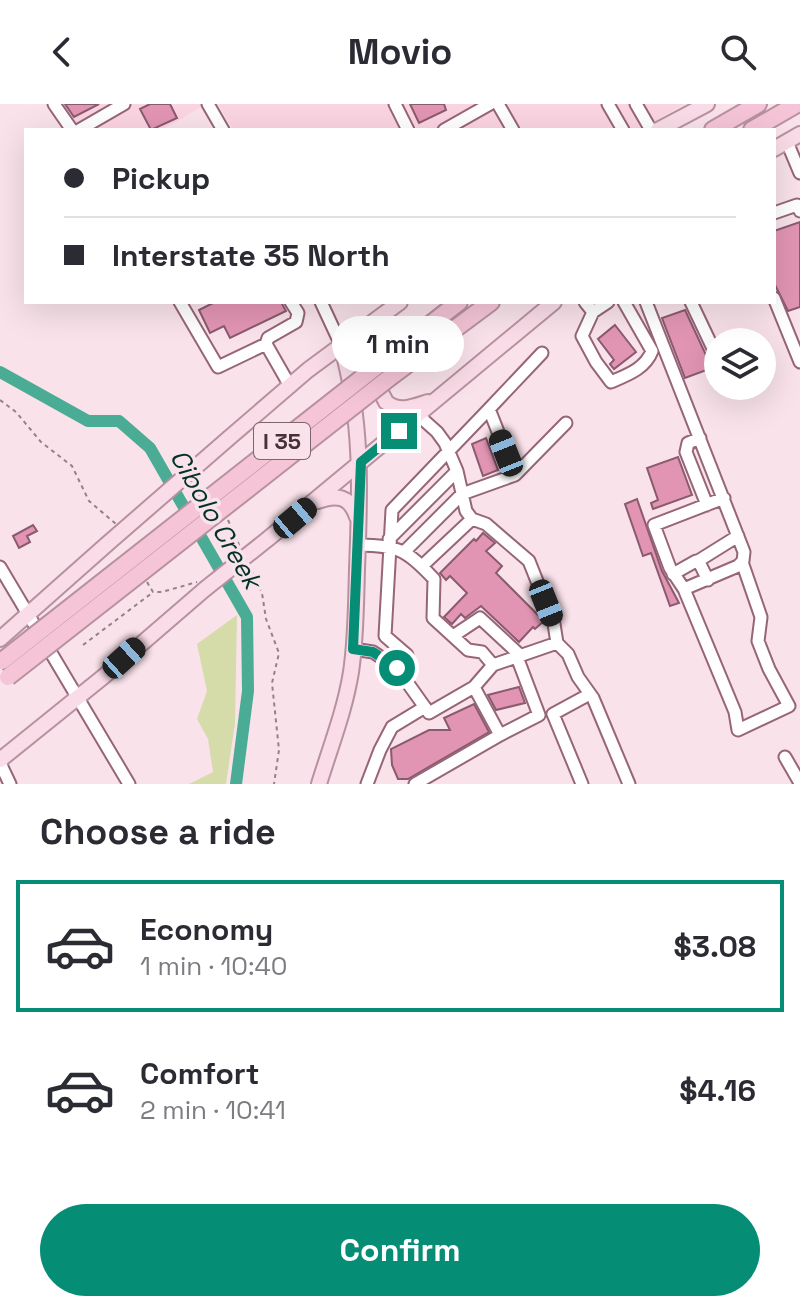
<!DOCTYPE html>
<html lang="en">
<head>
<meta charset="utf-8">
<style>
  body { margin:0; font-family:"Space Grotesk",sans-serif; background:#f2f2f3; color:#2b2b33; height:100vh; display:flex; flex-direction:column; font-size:30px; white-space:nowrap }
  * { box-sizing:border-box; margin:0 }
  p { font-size:26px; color:#7c7c81 }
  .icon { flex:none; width:44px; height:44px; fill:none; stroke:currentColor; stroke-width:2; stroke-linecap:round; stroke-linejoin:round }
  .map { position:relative; height:680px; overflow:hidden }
  .side { display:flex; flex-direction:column; background:#fff; flex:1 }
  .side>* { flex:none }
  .hud { position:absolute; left:24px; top:24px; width:752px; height:176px; border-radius:0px; box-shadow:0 8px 32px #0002; display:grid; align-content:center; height:176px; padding:0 40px; background:#fff }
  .buttons { position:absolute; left:704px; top:224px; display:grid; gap:16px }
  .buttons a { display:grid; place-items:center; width:72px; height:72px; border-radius:50%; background:#fff; box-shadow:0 8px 32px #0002; font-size:40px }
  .end { position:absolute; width:36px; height:36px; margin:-18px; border:10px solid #068d75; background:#fff; box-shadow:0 0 0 4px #fff }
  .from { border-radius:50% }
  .bubble { position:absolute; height:56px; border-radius:28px; background:#fff; box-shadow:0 8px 32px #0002; font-size:26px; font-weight:800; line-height:56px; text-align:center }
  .car { position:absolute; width:24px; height:48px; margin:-24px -12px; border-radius:10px; box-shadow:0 0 6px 2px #0007; background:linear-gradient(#222 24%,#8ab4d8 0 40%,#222 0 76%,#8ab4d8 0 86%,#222 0) }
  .hud b { display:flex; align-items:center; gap:28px; height:76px; font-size:30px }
  .hud b+b { border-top:2px solid #e1e1e2 }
  .hud i { width:20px; height:20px; background:#2b2b33 }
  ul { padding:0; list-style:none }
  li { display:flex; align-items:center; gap:24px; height:132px; margin:0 16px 12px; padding:0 24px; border:4px solid transparent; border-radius:0px }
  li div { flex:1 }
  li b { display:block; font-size:30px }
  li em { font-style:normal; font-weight:800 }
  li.selected { border-color:#068d75 }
  li>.icon { width:72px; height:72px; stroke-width:1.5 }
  h2 { padding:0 40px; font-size:36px; line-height:96px }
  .action { display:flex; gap:16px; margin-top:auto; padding:16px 40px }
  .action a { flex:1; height:92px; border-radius:48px; background:#068d75; color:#fff; font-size:32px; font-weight:800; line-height:92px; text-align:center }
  header { display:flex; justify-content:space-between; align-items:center; height:104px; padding:0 40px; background:#fff; font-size:36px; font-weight:800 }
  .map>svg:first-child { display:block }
  .built { fill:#fbd4e2 }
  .green { fill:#d5dca9 }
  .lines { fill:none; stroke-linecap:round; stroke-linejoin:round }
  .river { stroke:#4aac94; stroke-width:12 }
  .building { fill:#e295b3; stroke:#8a5a6d; stroke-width:2 }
  .minor-casing { stroke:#976578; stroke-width:15 }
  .major-casing { stroke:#b891a0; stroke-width:18 }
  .highway-casing { stroke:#b891a0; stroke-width:20 }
  .path { stroke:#978189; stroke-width:2; stroke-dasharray:4 4; stroke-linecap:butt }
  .minor { stroke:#fff; stroke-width:11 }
  .major { stroke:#f9dce7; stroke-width:14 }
  .highway { stroke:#f5c5d7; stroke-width:16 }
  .major-bridge-casing { stroke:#b891a0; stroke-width:18; stroke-linecap:butt }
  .highway-bridge-casing { stroke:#b891a0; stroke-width:20; stroke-linecap:butt }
  .major-bridge { stroke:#f9dce7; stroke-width:14 }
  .highway-bridge { stroke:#f5c5d7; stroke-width:16 }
  .route { stroke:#068d75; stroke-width:10 }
  .labels { text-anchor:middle; stroke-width:7; stroke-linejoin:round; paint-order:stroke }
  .shield { fill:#f9e2ea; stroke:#7c656e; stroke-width:2 }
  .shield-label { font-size:22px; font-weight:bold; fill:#463039 }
  .water-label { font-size:26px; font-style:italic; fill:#023127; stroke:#f9e2ea }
</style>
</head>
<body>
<header><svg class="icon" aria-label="back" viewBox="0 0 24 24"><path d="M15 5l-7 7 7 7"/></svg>Movio<svg class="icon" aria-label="search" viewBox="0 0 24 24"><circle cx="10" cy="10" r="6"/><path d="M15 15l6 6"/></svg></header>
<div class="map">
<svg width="800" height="680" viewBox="0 0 800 680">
  <rect width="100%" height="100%" fill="#f9e2ea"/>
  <!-- built -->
  <path class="built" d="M47,0H206L162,26H66Z
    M218,0H685L638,26H233Z"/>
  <!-- green -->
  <path class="green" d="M237,511L235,619L226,680H189L213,668L208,635L197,615L207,587L197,540Z"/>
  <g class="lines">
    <!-- river -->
    <path class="river" d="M0,268L88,317H119L150,344L247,513L248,587L236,680"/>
  </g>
  <!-- building -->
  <path class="building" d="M65,0H99L74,13Z
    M150,0H170L177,14L151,26L140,5Z
    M410,0H444L446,6L419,19Z
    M800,118V203L788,207L774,179V127Z
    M215,198H281L286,207L230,234L224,222L210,229L199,206Z
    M685,206L712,264L685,274L662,214Z
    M615,221L636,248L614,265L610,260L614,256L598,235Z
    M486,334L498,366L483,372L472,340Z
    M678,353L692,391L653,405L651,399L658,396L647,364Z
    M637,395L662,467L679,499L670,502L651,449L643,452L625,400Z
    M33,421L37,427L27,432L30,438L19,444L13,432Z
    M483,429L495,439L486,447L502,462L496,469L544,517L535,525L533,523L519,538L481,502L465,514L461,510L452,520L444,513L467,489L450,472L446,476L440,469L474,435L476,437Z
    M519,583L525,599L496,606L488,591Z
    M474,600L489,628L408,675H398L392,661L391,645L429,626H450L444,614Z"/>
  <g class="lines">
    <!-- minor casing -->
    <g class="minor-casing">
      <path id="minor" d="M54,0L72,26
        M208,0L223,26
        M395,0L408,26
        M498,0L513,26
        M608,0L623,26
        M636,0L651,26
        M79,26L124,0
        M444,26L490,0
        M787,38L800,69
        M774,109L797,101L800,107
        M774,194L800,258
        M180,198L218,263L266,240
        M321,198L341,241
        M585,198L593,208L608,198
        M646,198L744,448L743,457L738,462L684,485L670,464L654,421L724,394
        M691,198L718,255
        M593,208L582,232L596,258L611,278C627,271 645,265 652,247L624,198
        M290,282L266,240L268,234L296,218L298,209L291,198
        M489,305L542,249
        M700,334L688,339L686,348L707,401
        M515,371L566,319
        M389,435L457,367
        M358,441C399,442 406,445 434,475L433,514L468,546L482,548L493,561
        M698,457L738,432
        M422,462L472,415
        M0,463L129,680
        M673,470L696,457L700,460L708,476
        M684,485L735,608L738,626L789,602L769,565L758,537L761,513L742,458
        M453,532L480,514L521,552
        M557,539L568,550L578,573L593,594L629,680
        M353,545L373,548L397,564L407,551L385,532L392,406L489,305L515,371L462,390L405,447
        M397,564L429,609L474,583L493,561L557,539L554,520L529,457L486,420L472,415L466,407L457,367L445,339L437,328L418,311
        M500,631L539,611L517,553
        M785,653L800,679
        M0,659L10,680
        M367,680L380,646L392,623L425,603
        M415,680L500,631L474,583
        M582,680L553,610L588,591"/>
    </g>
    <!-- major casing -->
    <g class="major-casing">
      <path id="major" d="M658,26L707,0
        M774,45L800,30
        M377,221C352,248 372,270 386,298C399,309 413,303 428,298
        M229,334L308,266L400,198
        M318,397C337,390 350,392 357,413
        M269,434L554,198
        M0,535L106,441
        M0,656L103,573L205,485
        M319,680C330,644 345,606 351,568C356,535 356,499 357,465C360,389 363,315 341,241"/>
    </g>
    <!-- highway casing -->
    <g class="highway-casing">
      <path id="highway" d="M713,26L758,0
        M752,26L797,0
        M386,255L459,198
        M393,271L491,198"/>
    </g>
    <!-- path -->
    <path class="path" d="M0,296L16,308L41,338L72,362L89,397L116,420
      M228,416L240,443
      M249,461L262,489L266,515L279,549L272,579L279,646L274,680
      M147,478L153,488H162L197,478
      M83,541L152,489"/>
    <!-- minor -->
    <use href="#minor" class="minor"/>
    <!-- major -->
    <use href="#major" class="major"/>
    <!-- highway -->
    <use href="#highway" class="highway"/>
    <!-- major-bridge casing -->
    <g class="major-bridge-casing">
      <path id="major-bridge" d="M106,441L229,334
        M205,485L269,434"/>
    </g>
    <!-- highway-bridge casing -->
    <g class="highway-bridge-casing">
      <path id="highway-bridge" d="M2,557L386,255
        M8,573L393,271"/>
    </g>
    <!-- major-bridge -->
    <use href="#major-bridge" class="major-bridge"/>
    <!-- highway-bridge -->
    <use href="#highway-bridge" class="highway-bridge"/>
  </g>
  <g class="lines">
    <!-- route -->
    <path class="route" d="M397,564L373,548L353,545L361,358L399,327"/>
  </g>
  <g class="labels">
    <!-- shield labels -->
    <rect class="shield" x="254" y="319" width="56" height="36" rx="6"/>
    <g class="shield-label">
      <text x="282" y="345">I 35</text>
    </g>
    <!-- water labels -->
    <g class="water-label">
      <text transform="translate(216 415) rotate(60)" y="9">Cibolo Creek</text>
    </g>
  </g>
</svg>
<div class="buttons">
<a><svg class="icon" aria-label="layers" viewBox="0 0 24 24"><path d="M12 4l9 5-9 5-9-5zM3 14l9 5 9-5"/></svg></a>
</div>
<i class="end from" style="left:397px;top:564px"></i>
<i class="end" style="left:399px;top:327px"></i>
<div class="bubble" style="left:332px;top:212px;width:132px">1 min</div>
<i class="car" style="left:506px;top:349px;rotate:338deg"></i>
<i class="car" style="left:295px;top:414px;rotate:50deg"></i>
<i class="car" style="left:546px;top:499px;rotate:158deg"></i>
<i class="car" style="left:124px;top:554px;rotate:48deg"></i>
<div class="hud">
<b><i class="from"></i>Pickup</b>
<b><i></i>Interstate 35 North</b>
</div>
</div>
<section class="side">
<h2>Choose a ride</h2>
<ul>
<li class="selected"><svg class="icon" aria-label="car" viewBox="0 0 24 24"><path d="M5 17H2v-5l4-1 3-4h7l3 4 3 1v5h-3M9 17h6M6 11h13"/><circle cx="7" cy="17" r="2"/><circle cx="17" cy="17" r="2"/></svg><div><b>Economy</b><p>1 min · 10:40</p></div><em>$3.08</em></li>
<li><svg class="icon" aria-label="car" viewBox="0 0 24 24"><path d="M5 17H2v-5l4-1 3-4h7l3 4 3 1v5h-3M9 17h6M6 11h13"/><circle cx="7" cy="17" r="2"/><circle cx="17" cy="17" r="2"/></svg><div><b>Comfort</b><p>2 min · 10:41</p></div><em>$4.16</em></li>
</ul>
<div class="action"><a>Confirm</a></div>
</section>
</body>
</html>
